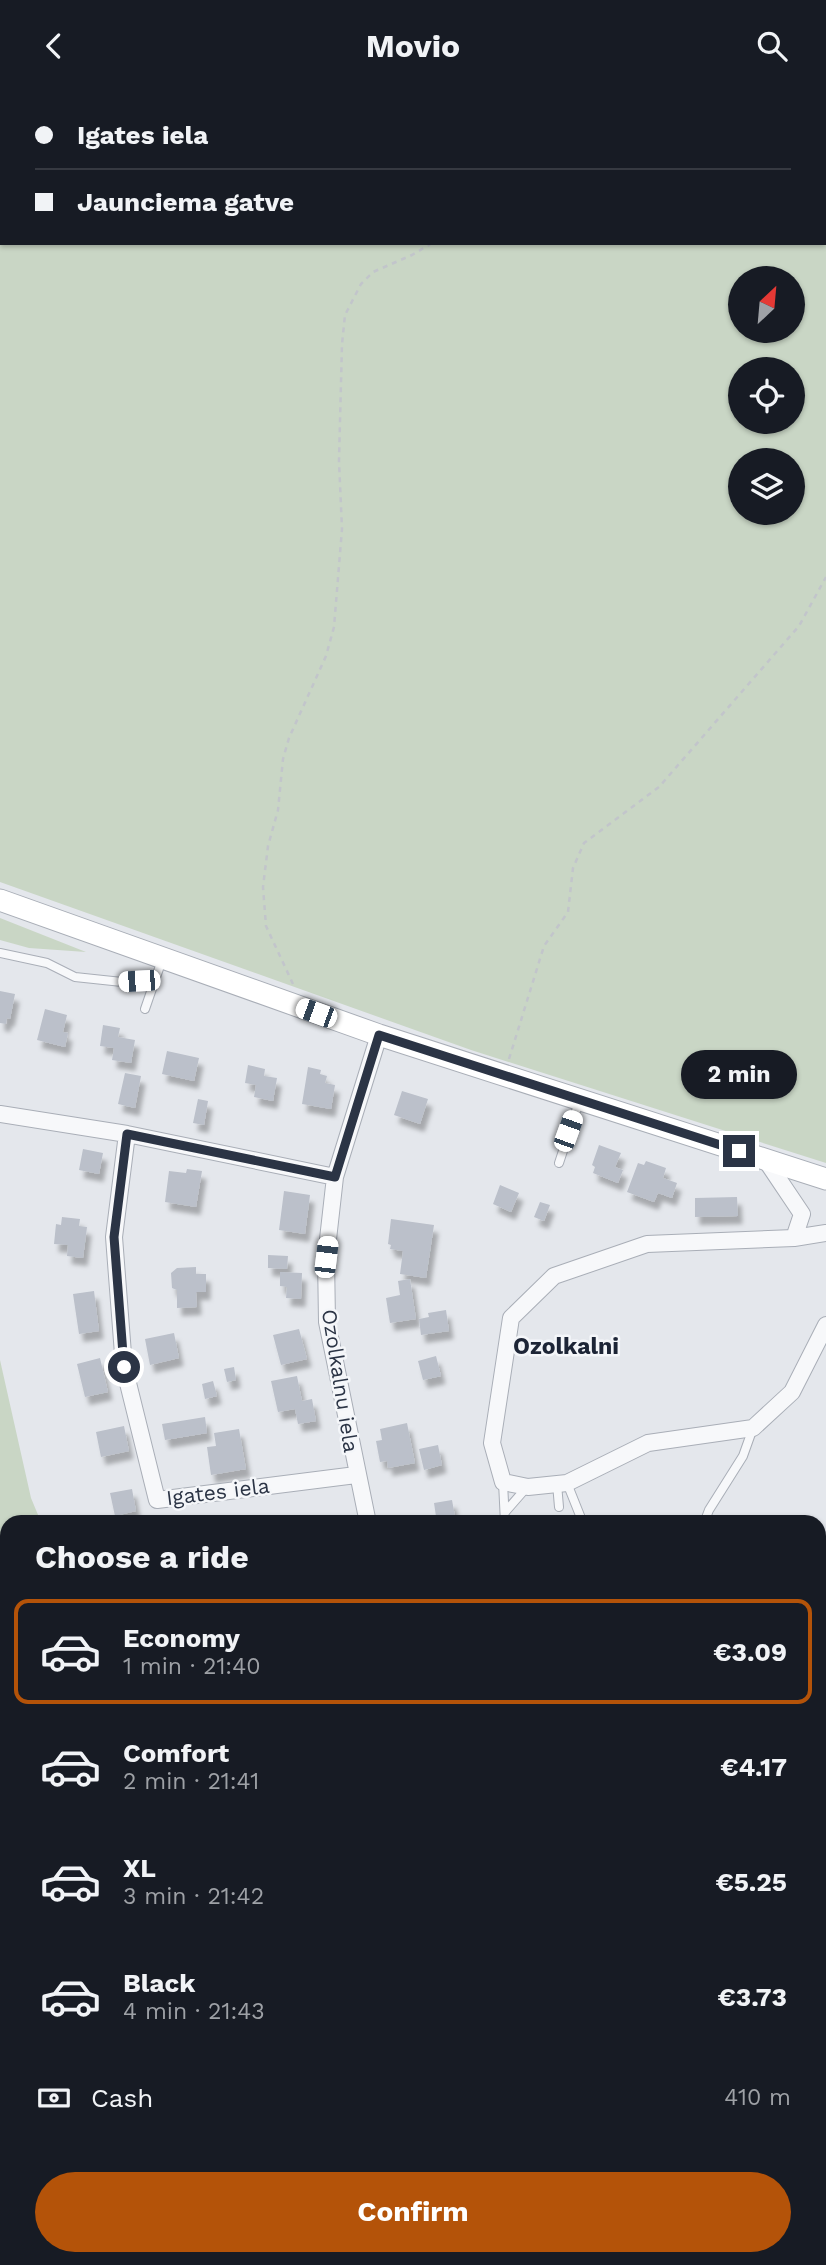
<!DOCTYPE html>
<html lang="en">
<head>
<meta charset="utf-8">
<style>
  body { margin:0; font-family:"Work Sans",sans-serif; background:#242831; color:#f1f3f6; height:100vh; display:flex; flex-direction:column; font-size:26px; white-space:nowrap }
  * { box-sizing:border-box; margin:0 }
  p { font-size:23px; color:#9ea1a6 }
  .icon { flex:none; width:38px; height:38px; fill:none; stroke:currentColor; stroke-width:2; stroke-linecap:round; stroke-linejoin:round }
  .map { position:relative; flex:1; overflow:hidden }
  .panel { position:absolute; left:0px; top:1424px; width:826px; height:751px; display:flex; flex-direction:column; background:#171b24; border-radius:21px 21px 0 0; box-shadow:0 2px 5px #0004 }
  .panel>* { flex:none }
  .banner { position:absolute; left:0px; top:0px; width:826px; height:154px; box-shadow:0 2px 5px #0004; display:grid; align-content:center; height:154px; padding:0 35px; background:#171b24 }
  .needle { width:46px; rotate:26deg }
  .buttons { position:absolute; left:728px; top:175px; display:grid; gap:14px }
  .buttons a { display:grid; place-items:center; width:77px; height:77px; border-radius:50%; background:#171b24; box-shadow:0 2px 5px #0004; font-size:35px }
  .end { position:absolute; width:32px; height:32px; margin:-16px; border:9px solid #2b3445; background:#fff; box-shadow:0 0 0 4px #fff }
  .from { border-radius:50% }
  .bubble { position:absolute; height:49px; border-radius:24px; background:#171b24; box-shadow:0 2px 5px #0004; font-size:23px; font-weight:700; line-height:49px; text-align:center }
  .car { position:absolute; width:21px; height:42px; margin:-21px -10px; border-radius:9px; box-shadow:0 0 5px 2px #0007; background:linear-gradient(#fff 24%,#345 0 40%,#fff 0 76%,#345 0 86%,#fff 0) }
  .banner b { display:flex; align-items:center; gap:24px; height:66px; font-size:26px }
  .banner b+b { border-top:2px solid #363941 }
  .banner i { width:18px; height:18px; background:#f1f3f6 }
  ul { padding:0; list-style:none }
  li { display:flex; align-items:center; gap:21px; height:105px; margin:0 14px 10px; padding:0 21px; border:4px solid transparent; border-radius:14px }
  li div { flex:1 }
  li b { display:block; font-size:26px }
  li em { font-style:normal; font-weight:700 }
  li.selected { border-color:#b45309 }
  li>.icon { width:63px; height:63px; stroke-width:1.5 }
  h2 { padding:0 35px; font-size:32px; line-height:84px }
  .pay { display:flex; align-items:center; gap:18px; height:77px; padding:0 35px; font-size:26px }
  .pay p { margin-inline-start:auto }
  .cta { display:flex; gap:14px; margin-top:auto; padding:14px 35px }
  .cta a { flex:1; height:80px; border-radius:42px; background:#b45309; color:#fff; font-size:28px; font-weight:700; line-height:80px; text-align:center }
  header { display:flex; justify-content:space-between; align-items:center; height:91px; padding:0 35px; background:#171b24; font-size:32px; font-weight:700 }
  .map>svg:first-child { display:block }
  .green { fill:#c9d6c5; fill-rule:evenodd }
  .water { fill:#9fb4cc }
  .building { fill:#bbc0ca; filter:url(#shadow) }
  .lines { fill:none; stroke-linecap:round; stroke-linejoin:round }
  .lane-casing { stroke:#a9aeb7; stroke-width:10 }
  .street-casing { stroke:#a9aeb7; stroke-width:18 }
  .secondary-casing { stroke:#a9aeb7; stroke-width:23 }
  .path { stroke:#c2c5cb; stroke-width:2.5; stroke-dasharray:5 5; stroke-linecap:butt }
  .lane { stroke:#f7f8fa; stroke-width:8 }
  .street { stroke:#f7f8fa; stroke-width:16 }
  .secondary { stroke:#fff; stroke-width:21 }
  .route { stroke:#2b3445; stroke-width:9 }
  .labels { text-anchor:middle; stroke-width:5; stroke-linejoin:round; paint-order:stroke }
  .street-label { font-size:21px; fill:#2b3445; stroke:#f4f6f9 }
  .neighbourhood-label { font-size:23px; font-weight:bold; fill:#1d2536; stroke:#f4f6f9 }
</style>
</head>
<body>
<header><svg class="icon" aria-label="back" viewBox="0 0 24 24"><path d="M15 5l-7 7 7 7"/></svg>Movio<svg class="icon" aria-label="search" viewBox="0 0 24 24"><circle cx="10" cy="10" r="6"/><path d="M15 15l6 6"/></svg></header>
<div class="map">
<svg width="826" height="2174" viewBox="0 0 826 2174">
  <defs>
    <filter id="shadow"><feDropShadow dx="4.5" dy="8" stdDeviation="2" flood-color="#0004"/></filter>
  </defs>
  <rect width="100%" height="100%" fill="#e4e7ec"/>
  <!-- green -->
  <path class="green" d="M0,0H826V1072L471,959L0,791ZM2,2H824V152H2ZM740,187H793V240H740ZM793,278V331H740V278ZM740,369H793V422H740Z
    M0,827L86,861L29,857L0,849Z
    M0,1269L31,1407L41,1431L7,1432V2168H819V2042L821,2061L826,2068V2174H0Z
    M826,1645V1978L819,1983V1650Z"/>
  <!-- water -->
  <path class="water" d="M0,1686L7,1689V2168H765L767,2174H0Z
    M826,1723V1904L819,1905V1730Z"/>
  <!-- building -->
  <path class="building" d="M0,900L15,903L10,928L7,927L6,933L0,932Z
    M45,918L67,924L63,941L68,942L65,956L37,949Z
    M103,934L120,937L118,946L135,949L131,972L112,969L114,957L100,955Z
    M167,960L199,967L194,990L162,983Z
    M248,974L265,978L264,985L277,987L273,1010L254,1006L256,994L245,992Z
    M308,976L321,979L320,983L327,985L325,992L335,994L331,1018L302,1013Z
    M125,982L141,985L135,1017L118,1013Z
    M402,1000L428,1008L420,1033L394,1024Z
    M198,1008L208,1010L204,1034L193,1032Z
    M599,1054L621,1062L615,1076L623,1079L618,1092L593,1082L595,1076L592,1074Z
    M83,1058L103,1062L99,1083L79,1079Z
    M646,1070L666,1077L663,1087L677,1092L672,1107L658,1102L654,1111L627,1101L638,1072L644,1074Z
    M187,1078L202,1080L196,1116L165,1111L169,1080L186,1082Z
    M500,1094L519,1102L511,1121L493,1113Z
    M284,1100L310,1104L305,1143L279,1139Z
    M737,1106L738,1125L695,1126V1107Z
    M540,1111L550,1114L544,1130L534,1126Z
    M62,1126L80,1128L79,1135L87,1136L83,1167L67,1165L68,1154L54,1153L56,1133L61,1134Z
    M391,1128L434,1134L426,1187L400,1183L403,1160L390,1158L391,1154L388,1153Z
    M268,1164L288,1165L287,1178L268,1177Z
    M196,1176V1183H206V1201H196L197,1216L177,1217V1199L172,1197L171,1182L177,1177Z
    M280,1181L302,1182L301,1208L286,1207L287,1196L280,1195Z
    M410,1188L416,1228L390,1232L386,1207L400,1204L398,1190Z
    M94,1200L99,1240L79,1243L73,1203Z
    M446,1219L449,1240L421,1244L419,1228L429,1226L428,1222Z
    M299,1238L307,1268L281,1274L273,1244Z
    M174,1242L179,1267L150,1274L145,1248Z
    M436,1265L441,1285L423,1289L418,1270Z
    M100,1267L108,1301L85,1306L77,1273Z
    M234,1276L236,1289L227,1291L224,1278Z
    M297,1285L302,1310L312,1308L316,1330L298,1333L295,1318L278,1321L271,1290Z
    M213,1290L217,1305L205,1308L202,1293Z
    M205,1326L207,1342L165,1349L162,1333Z
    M407,1332L415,1372L388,1377L387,1370L380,1371L376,1350L382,1349L380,1338Z
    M124,1335L129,1360L101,1366L96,1341Z
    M239,1338L246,1378L211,1384L207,1356L216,1355L214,1342Z
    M438,1354L442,1374L424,1379L419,1358Z
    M132,1398L136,1420L115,1425L110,1402Z
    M452,1409L456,1431L437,1432L434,1412Z"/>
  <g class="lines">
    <!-- lane casing -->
    <g class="lane-casing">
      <path id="lane" d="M0,862L47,872L75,886L122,891L155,889L162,869
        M145,918L155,889
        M559,1072L579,1011
        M503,1391L505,1432
        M567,1392L583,1432
        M557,1393L559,1416
        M506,1420L527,1396
        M704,1432L709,1419L743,1365L753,1337"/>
    </g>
    <!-- street casing -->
    <g class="street-casing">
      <path id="street" d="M0,1023L127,1043L335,1086
        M127,1043L114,1146L124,1276L157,1409L356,1384
        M765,1068L802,1123L794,1147L647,1153L554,1185L511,1227L492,1352L503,1391L528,1396L567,1392L648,1352L753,1337L792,1301L826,1234
        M794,1147L826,1142
        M368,1432L327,1231L326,1166L335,1086L379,944
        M819,1522L826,1517
        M819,1978L826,1981"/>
    </g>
    <!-- secondary casing -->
    <g class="secondary-casing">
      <path id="secondary" d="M0,809L379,944L826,1088"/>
    </g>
    <!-- path -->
    <path class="path" d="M673,0L679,2
      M608,2V0
      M824,76H826
      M293,893L266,835L263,796L268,755L278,719L283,668L289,647L326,565L334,536L342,438L339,370L342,253L345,224L361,193L373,181L412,164L432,152
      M509,968L544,855L568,821L573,777L584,752L659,696L799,535L826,486"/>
    <!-- lane -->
    <use href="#lane" class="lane"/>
    <!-- street -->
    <use href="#street" class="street"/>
    <!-- secondary -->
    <use href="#secondary" class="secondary"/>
  </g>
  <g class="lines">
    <!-- route -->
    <path class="route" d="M124,1276L114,1146L127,1043L335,1086L379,944L739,1060"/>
  </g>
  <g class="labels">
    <!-- street labels -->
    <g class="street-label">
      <text transform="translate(340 1290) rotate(81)" y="7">Ozolkalnu iela</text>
      <text transform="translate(218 1401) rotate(-7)" y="7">Igates iela</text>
    </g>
    <!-- neighbourhood labels -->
    <g class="neighbourhood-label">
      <text x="566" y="1263">Ozolkalni</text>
    </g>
  </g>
</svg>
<div class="buttons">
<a><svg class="needle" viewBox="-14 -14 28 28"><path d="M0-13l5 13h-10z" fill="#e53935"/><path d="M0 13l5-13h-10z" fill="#9ea1a6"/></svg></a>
<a><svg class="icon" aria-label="locate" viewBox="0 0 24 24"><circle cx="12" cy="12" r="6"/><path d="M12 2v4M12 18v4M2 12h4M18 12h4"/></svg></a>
<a><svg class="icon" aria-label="layers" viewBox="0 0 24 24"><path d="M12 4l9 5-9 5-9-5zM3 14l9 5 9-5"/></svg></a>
</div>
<i class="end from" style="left:124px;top:1276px"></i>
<i class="end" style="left:739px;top:1060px"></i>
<div class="bubble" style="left:681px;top:959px;width:116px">2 min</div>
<i class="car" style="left:139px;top:890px;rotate:267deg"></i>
<i class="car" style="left:316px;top:922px;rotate:290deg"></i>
<i class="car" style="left:568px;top:1040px;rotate:20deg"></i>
<i class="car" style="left:326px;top:1166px;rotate:7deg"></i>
<div class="banner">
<b><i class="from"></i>Igates iela</b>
<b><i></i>Jaunciema gatve</b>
</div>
<section class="panel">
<h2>Choose a ride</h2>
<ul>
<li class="selected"><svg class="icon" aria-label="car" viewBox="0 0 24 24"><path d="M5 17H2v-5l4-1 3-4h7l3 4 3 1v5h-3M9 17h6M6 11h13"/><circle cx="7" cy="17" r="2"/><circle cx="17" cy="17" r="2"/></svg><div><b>Economy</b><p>1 min · 21:40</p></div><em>€3.09</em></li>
<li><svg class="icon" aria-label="car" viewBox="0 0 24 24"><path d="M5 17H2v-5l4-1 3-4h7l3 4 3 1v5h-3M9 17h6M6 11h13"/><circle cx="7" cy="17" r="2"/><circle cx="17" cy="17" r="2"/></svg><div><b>Comfort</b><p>2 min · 21:41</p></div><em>€4.17</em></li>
<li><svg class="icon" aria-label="car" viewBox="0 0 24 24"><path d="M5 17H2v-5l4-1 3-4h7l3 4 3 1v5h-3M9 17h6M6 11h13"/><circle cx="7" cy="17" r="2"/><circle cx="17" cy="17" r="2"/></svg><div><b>XL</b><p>3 min · 21:42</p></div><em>€5.25</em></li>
<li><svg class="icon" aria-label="car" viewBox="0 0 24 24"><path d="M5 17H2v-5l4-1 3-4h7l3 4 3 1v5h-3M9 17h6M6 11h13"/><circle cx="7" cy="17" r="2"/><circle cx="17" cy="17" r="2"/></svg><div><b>Black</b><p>4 min · 21:43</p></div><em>€3.73</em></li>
</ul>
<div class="pay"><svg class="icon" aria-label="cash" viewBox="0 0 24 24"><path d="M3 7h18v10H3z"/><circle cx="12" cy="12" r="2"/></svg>Cash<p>410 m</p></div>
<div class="cta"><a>Confirm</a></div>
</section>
</div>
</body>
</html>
